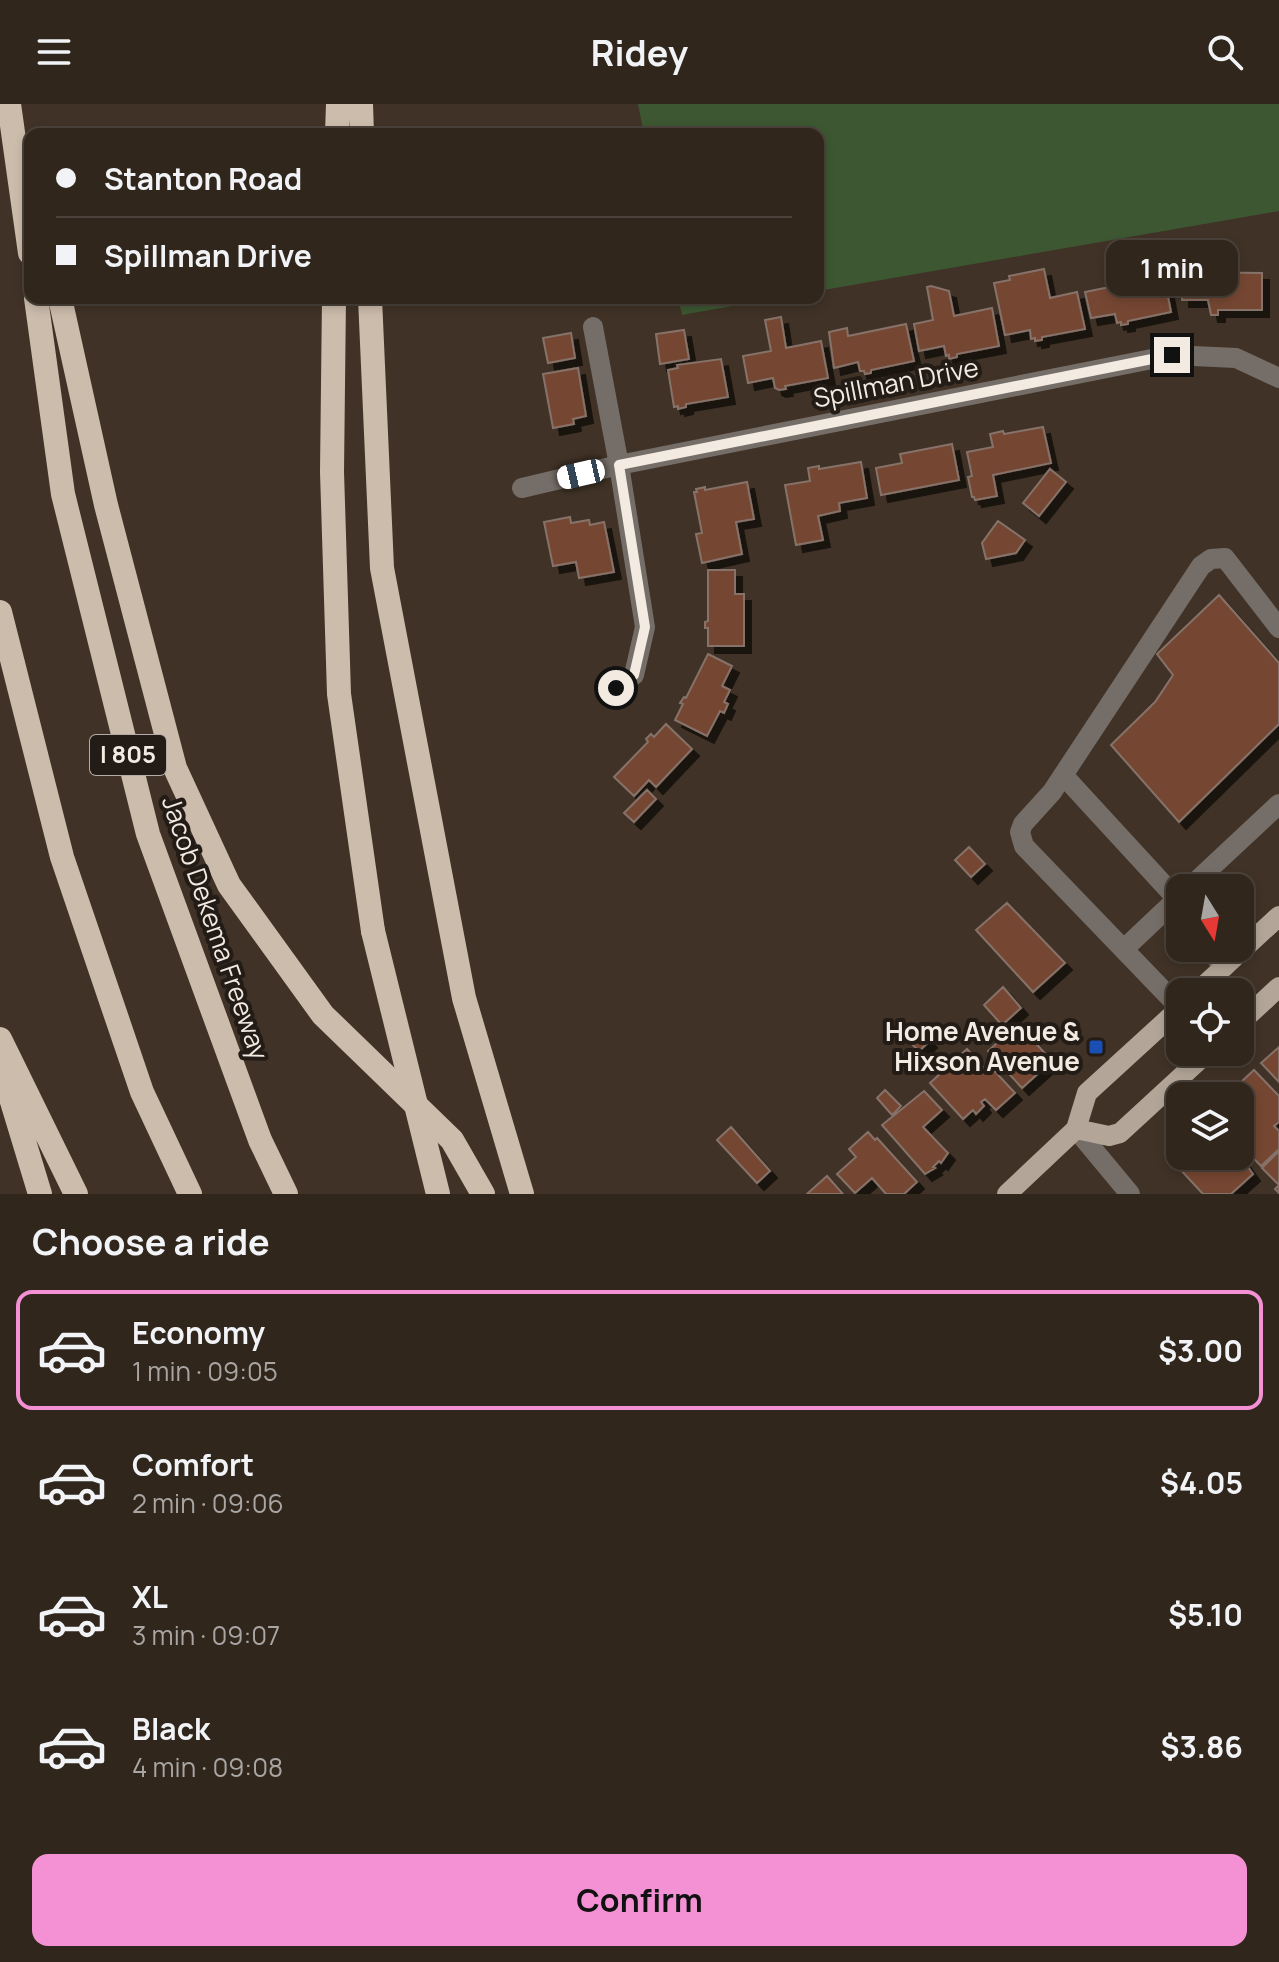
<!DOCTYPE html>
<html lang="en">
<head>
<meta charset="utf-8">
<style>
  body { margin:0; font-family:Manrope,sans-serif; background:#3c3229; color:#f1f3f6; height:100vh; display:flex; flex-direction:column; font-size:30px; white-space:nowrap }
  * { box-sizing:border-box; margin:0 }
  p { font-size:26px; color:#a8a5a3 }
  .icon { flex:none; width:44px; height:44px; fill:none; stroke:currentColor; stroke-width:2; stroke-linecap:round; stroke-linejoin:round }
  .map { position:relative; height:1090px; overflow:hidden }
  .side { display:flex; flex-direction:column; background:#30261c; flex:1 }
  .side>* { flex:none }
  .banner { position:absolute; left:24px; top:24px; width:800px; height:176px; border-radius:16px; box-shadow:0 4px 12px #0003,0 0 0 2px #4b433b; display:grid; align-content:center; height:176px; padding:0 32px; background:#30261c }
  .needle { width:52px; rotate:169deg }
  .controls { position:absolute; left:1166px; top:770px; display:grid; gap:16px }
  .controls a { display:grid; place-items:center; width:88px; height:88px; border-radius:16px; background:#30261c; box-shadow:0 4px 12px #0003,0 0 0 2px #4b433b; font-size:40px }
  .end { position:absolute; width:36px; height:36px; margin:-18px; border:10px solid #f3eae2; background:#111; box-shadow:0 0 0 4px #111 }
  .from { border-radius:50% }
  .bubble { position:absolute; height:56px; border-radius:16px; background:#30261c; box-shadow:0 4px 12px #0003,0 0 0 2px #4b433b; font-size:26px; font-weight:700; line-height:56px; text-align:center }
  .car { position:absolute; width:24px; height:48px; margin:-24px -12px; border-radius:10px; box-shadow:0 0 6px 2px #0007; background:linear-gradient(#fff 24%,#345 0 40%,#fff 0 76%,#345 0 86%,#fff 0) }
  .banner b { display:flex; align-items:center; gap:28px; height:76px; font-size:30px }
  .banner b+b { border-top:2px solid #4b433b }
  .banner i { width:20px; height:20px; background:#f1f3f6 }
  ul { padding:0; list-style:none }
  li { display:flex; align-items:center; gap:24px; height:120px; margin:0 16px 12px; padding:0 16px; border:4px solid transparent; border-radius:16px }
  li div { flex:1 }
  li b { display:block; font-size:30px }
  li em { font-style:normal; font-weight:700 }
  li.active { border-color:#f491d4 }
  li>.icon { width:72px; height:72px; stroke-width:1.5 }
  h2 { padding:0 32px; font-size:36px; line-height:96px }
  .primary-button { display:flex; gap:16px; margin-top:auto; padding:16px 32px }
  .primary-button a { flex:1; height:92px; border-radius:16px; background:#f491d4; color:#111; font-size:32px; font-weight:700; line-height:92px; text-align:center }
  header { display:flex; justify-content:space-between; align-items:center; height:104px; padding:0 32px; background:#30261c; font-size:36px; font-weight:700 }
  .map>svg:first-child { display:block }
  .green { fill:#3d5732 }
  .building { fill:#744732; stroke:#867269; stroke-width:2; filter:url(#shadow) }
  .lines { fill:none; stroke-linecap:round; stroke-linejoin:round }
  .minor { stroke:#756e68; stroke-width:20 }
  .major { stroke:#b3a699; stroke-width:20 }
  .highway { stroke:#ccbcac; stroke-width:24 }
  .highway-bridge { stroke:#ccbcac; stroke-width:24 }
  .route { stroke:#f3eae2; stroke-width:10 }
  .transit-dot { fill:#1a4fb4; stroke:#221b16; stroke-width:3 }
  .labels { text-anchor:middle; stroke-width:8; stroke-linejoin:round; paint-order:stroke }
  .shield { fill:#221b16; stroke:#b4aca5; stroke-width:2 }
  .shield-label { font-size:24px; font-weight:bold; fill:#f3eae2 }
  .street-label { font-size:26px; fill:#f3eae2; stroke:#221b16 }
  .poi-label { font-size:26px; font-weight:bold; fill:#f3eae2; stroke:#221b16; text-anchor:end }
</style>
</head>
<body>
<header><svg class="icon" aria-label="menu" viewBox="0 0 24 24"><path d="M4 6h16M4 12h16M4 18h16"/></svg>Ridey<svg class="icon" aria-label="search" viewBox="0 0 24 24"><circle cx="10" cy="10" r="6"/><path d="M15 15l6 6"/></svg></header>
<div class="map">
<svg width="1279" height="1090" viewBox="0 0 1279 1090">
  <defs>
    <filter id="shadow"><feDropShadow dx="7" dy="7" stdDeviation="0" flood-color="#0009"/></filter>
  </defs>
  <rect width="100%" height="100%" fill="#403226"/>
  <!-- green -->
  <path class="green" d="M638,0H1279V107L818,187V30H644Z
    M678,194H777L682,211Z"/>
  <!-- building -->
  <path class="building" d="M1143,151L1145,157L1149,156L1151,167L1146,169L1145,164L1130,167L1125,154Z
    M1044,165L1050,194L1077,188L1085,225L1042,233V236L1035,237V234L1031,235L1030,226L1005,231L994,179L1010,176L1009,172Z
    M1182,168L1262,169V206H1218V211H1211L1208,196H1182Z
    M1164,172L1171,208L1128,217V220L1121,221V218L1117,219L1115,210L1091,214L1085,188Z
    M931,182L949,187L954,212L992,204L999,242L957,250V253L949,255V251L946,252L944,242L919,247L914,220L933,216L927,183Z
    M781,213L786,244L821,237L828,274L785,282L786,285L779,286L775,284L773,274L748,279L743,252L771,247L765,216Z
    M906,220L914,257L871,266V269L865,270L864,267H860L858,258L834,264L829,228L847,224L848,232Z
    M684,226L689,255L660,260L656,230Z
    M571,229L575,254L548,259L543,234Z
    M721,255L728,293L686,300V303L678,305V302L674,303L668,266L678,264L677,261Z
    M578,264L586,312L573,315L574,320L553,324L543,270Z
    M1043,323L1051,359L993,371L997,392L975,396L974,393H972L968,373L972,372L967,348L993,343L990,330L1003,327L1004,330Z
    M952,340L959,376L881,391L876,364L902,359L900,350Z
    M861,358L867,394L839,399L840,407L818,412L823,436L796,441L785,381L810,377L808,364L819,362V365Z
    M1050,365L1066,378L1039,412L1023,399Z
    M747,378L754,415L736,418L742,450L702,459L696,430L702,429L694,388H697L696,385L705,383V386Z
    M570,413L571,419L589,416L590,421L604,418L614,468L579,474L576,458L553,462L544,418Z
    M998,417L1025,436L1016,449L986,455L982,439Z
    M708,466H735V490H744V542H708V524H705V518L708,517Z
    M1219,491L1279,559V620L1179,718L1111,641L1155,598L1173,571L1157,550Z
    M708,550L732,562L722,582L730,586L724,598L728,600L724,609L720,607L707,632L675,616L683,600L680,599L684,593L686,594Z
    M666,620L692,645L656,683L649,676L634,692L614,673L648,638L646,635L651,630L654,633Z
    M647,686L656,695L634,718L624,709Z
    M969,743L985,760L971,773L955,756Z
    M1007,799L1065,859L1033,888L976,826Z
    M1003,883L1021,904L1002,921L984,901Z
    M1018,920L1052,957L1022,984L988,947Z
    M917,922L930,937L919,947L905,933Z
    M1279,943V978L1261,959Z
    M967,945L984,964L988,960L1015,989L996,1006L985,995L981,998L984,1002L976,1010L973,1006L963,1015L930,979Z
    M1254,966L1279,992V1018L1274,1022L1279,1027V1045L1261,1062L1240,1040V992H1226Z
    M885,986L901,1002L892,1011L877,994Z
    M924,987L942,1006L923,1023L948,1049L941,1059L939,1057L933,1063L935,1064L925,1070L882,1021Z
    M731,1023L770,1067L757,1079L717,1036Z
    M868,1028L875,1036L877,1034L917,1078L904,1090H886L872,1074L855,1089L837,1070L856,1053L849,1045Z
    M1180,1035V1052H1240L1253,1070L1231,1090H1203L1165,1049Z
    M1279,1047V1089L1275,1085L1279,1081L1262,1064Z
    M827,1072L843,1090H807Z"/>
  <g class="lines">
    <!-- minor -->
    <path class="minor" d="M593,223L619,361L645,523L634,571L616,584
      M522,384L619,361L1172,251L1236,254L1279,274
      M1063,671L1177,795
      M1189,784L1279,700
      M1208,844L1224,863
      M1124,845L1180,792
      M1180,904L1024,742L1020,728L1023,720L1052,688L1201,462L1211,455L1225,454L1279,524
      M1076,1025L1130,1090"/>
    <!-- major -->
    <path class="major" d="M1197,888L1279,812
      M1240,919L1279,883
      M1076,1025L1109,1032L1120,1029L1208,948
      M1007,1090L1076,1025L1087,989L1180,904"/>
    <!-- highway -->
    <path class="highway" d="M9,0L30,149
      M361,0L362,30
      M337,30L338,0
      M36,194L63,390L148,730L260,1036L286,1090
      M60,194L106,401L175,664L229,781L323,911L452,1036L483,1090
      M334,194L332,368L339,590L373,827
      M370,194L382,464L464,894L522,1090
      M0,508L62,753L142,988L190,1090
      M0,935L76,1090
      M3,968L40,1090"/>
    <!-- highway-bridge -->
    <path class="highway-bridge" d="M373,827L438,1090"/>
  </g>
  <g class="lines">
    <!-- route -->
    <path class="route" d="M616,584L634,571L645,523L619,361L1172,251"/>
  </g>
  <!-- markers -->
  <rect class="transit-dot" x="1088" y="935" width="16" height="16" rx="4"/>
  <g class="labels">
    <!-- shield labels -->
    <rect class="shield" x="90" y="631" width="76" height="40" rx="6"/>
    <g class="shield-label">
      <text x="128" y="659">I 805</text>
    </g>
    <!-- street labels -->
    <g class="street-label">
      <text transform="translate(896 279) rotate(-11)" y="9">Spillman Drive</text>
      <text transform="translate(215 824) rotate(71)" y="9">Jacob Dekema Freeway</text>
    </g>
    <!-- poi labels -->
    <g class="poi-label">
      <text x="1080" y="937">Home Avenue &amp;<tspan x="1080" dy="30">Hixson Avenue</tspan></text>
    </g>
  </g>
</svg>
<div class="controls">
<a><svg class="needle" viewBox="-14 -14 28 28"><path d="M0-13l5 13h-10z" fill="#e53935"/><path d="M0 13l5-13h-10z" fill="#a8a5a3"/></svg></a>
<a><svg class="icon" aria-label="locate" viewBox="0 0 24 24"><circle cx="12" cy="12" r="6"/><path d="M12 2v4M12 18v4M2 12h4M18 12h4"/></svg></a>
<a><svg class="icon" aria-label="layers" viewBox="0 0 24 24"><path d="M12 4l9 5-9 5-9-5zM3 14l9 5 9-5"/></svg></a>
</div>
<i class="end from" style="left:616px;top:584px"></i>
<i class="end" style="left:1172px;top:251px"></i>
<div class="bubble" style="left:1106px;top:136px;width:132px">1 min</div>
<i class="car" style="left:581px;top:370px;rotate:257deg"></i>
<div class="banner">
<b><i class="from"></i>Stanton Road</b>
<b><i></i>Spillman Drive</b>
</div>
</div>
<section class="side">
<h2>Choose a ride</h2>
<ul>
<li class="active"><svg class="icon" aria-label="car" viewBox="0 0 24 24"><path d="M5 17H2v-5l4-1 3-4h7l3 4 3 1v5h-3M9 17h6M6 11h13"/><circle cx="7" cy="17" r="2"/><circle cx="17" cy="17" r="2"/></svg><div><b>Economy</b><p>1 min · 09:05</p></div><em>$3.00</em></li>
<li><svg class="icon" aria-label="car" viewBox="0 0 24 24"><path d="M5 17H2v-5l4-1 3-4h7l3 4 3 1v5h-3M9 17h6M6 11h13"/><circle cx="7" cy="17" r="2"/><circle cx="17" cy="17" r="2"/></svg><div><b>Comfort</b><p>2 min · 09:06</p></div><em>$4.05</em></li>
<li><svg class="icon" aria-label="car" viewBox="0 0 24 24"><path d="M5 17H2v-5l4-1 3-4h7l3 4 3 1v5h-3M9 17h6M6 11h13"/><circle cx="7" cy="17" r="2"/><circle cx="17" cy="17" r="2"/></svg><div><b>XL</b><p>3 min · 09:07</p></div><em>$5.10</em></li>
<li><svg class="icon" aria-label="car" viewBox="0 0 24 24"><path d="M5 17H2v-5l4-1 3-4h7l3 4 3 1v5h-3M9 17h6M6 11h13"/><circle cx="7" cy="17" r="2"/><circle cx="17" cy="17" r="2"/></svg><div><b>Black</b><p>4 min · 09:08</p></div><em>$3.86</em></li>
</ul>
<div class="primary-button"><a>Confirm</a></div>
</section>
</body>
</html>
